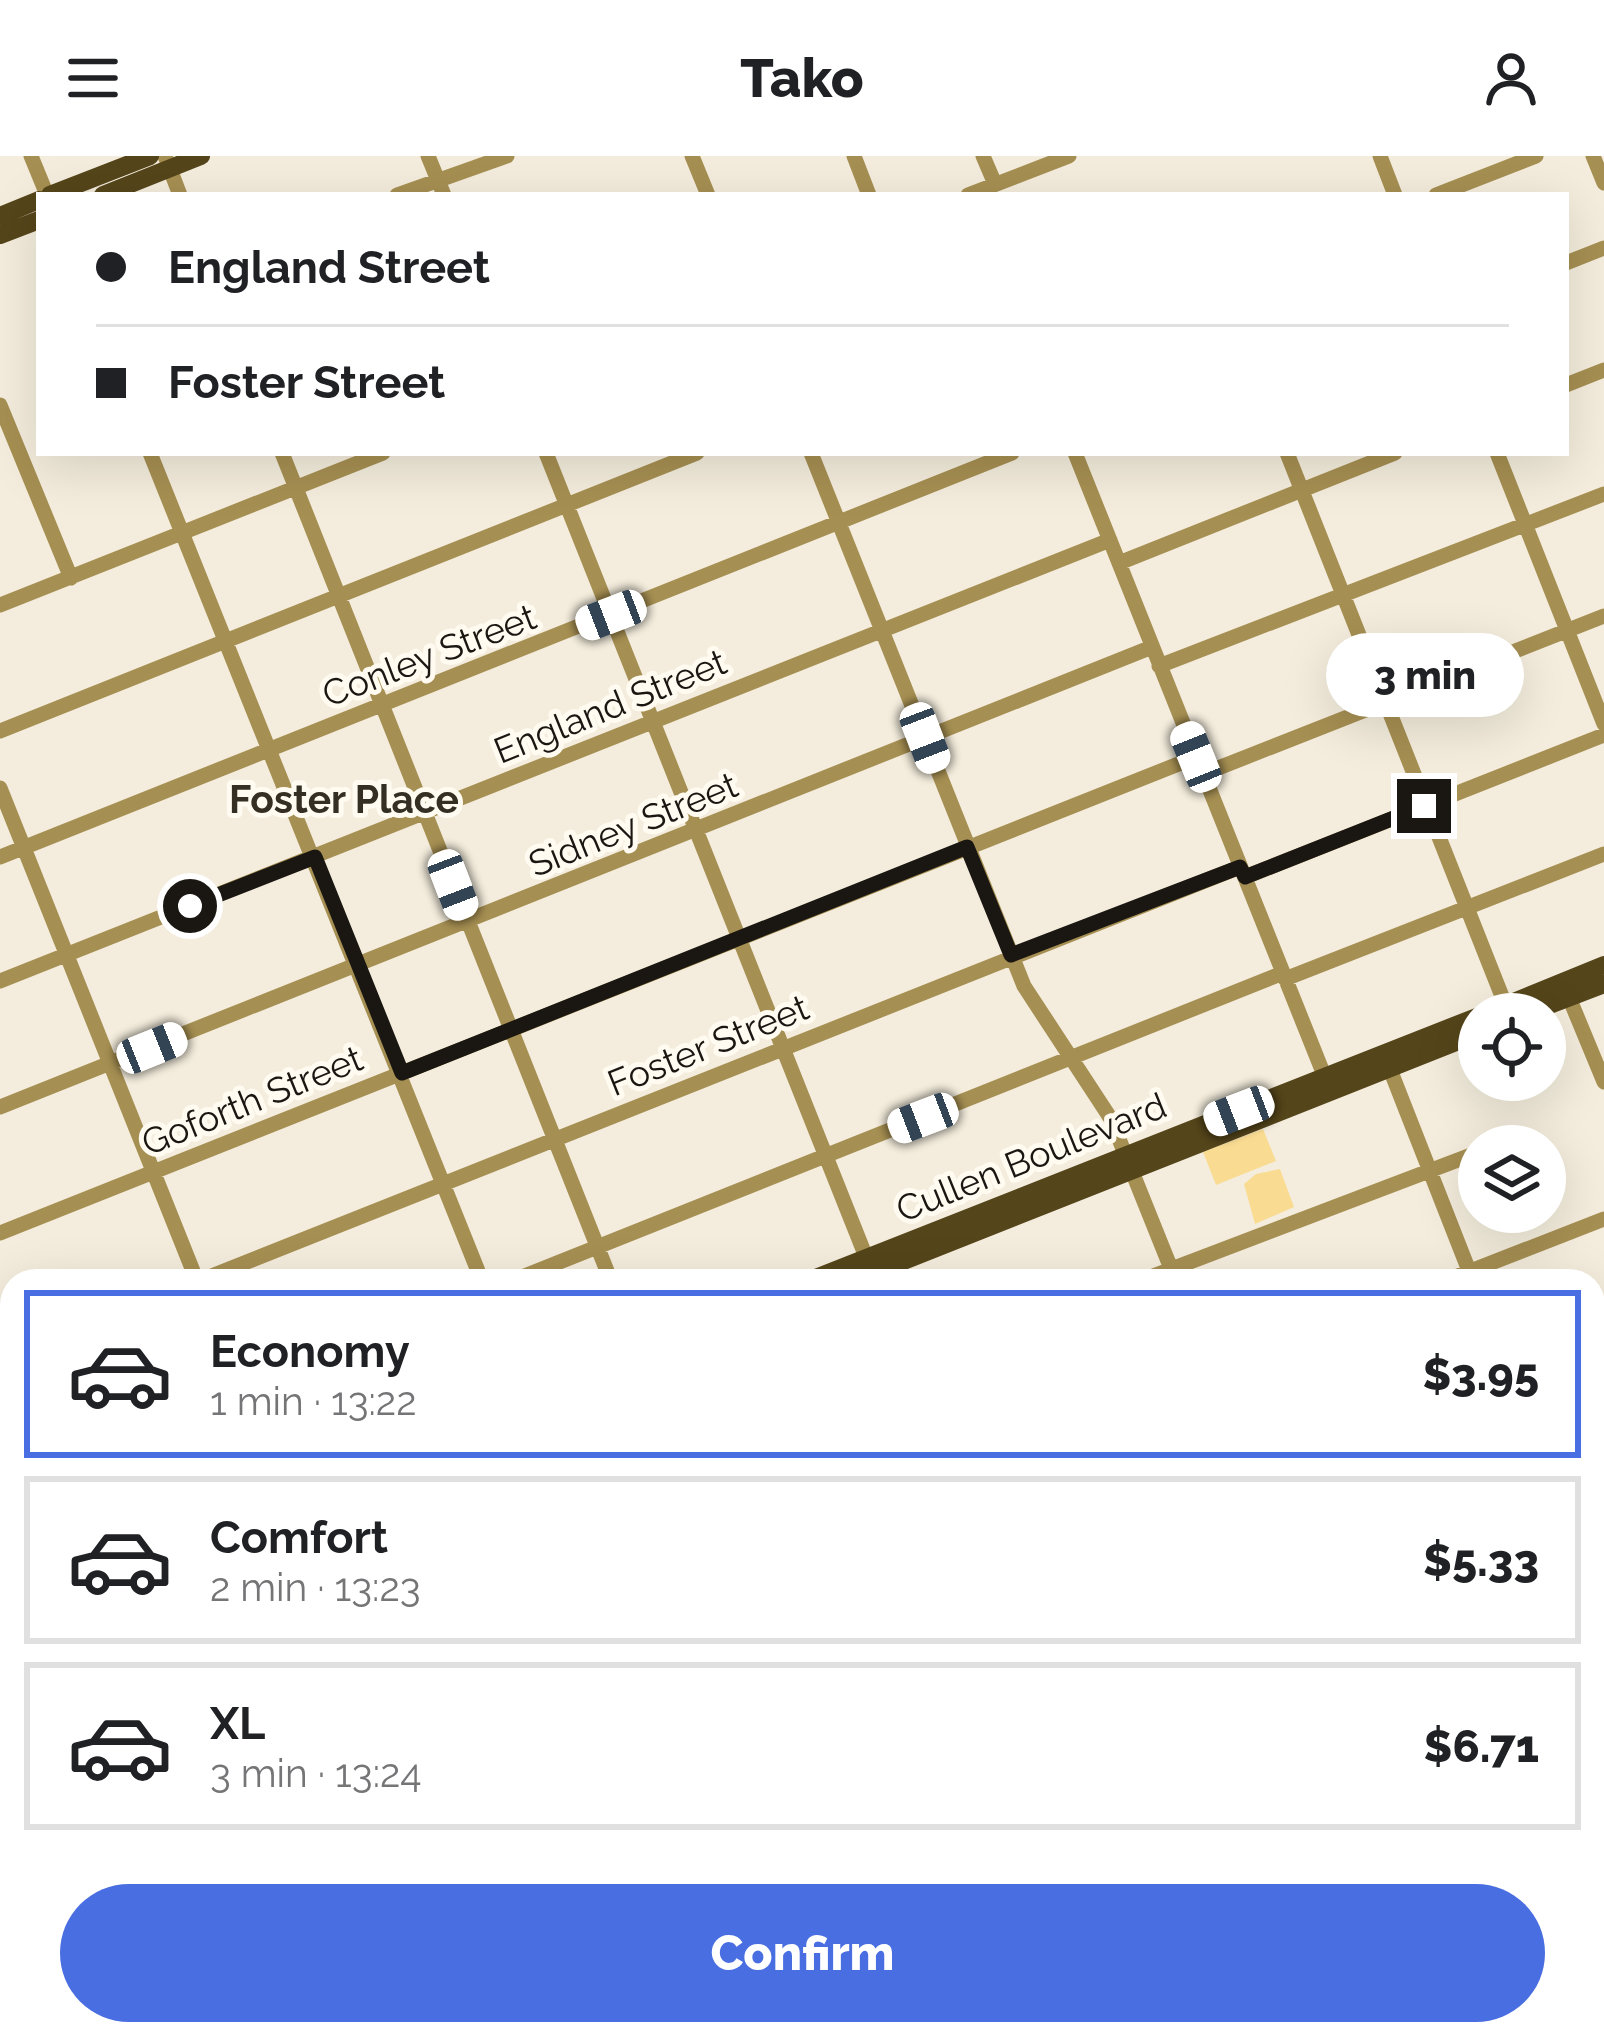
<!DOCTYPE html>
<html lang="en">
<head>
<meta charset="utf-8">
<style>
  body { margin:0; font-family:Raleway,sans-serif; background:#f2f2f2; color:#202124; height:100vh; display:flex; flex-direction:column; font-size:45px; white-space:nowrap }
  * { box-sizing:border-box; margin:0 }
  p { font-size:39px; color:#757577 }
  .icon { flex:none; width:66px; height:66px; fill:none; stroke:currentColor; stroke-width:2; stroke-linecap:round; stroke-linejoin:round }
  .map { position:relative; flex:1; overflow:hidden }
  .sheet { position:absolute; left:0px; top:1113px; width:1605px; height:777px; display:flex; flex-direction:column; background:#fff; border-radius:36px 36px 0 0; box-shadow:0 12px 48px #0002 }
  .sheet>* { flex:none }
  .banner { position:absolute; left:36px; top:36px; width:1533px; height:264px; border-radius:0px; box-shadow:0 12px 48px #0002; display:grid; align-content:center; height:264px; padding:0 60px; background:#fff }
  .fabs { position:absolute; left:1458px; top:837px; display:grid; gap:24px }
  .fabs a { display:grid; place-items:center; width:108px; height:108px; border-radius:50%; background:#fff; box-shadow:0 12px 48px #0002; font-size:60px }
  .end { position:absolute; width:54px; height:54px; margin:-27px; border:15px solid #1a1712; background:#fff; box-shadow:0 0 0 6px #fff }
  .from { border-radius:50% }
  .bubble { position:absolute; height:84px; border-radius:42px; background:#fff; box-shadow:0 12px 48px #0002; font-size:39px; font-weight:800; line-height:84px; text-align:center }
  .car { position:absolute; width:36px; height:72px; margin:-36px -18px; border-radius:15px; box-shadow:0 0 9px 3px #0007; background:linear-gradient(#fff 24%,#345 0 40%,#fff 0 76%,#345 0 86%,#fff 0) }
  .banner b { display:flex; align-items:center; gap:42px; height:114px; font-size:45px }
  .banner b+b { border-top:3px solid #e0e0e0 }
  .banner i { width:30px; height:30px; background:#202124 }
  ul { padding:21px 0 0; list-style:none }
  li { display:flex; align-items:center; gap:36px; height:168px; margin:0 24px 18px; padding:0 36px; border:6px solid #e0e0e0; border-radius:0px }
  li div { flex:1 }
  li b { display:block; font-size:45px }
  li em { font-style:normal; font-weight:800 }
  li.current { border-color:#496ee1 }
  li>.icon { width:108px; height:108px; stroke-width:1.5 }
  .button { display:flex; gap:24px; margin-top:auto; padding:24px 60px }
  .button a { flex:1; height:138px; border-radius:72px; background:#496ee1; color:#fff; font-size:48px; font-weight:800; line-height:138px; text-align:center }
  header { display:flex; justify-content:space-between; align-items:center; height:156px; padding:0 60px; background:#fff; font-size:54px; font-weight:800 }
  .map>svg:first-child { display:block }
  .green { fill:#f9db92 }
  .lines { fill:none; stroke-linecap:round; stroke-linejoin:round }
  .minor { stroke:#a68f52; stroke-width:15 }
  .major { stroke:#55451a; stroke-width:18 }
  .rail-casing { stroke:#888379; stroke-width:8 }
  .rail { stroke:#fffbf1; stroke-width:3; stroke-dasharray:9; stroke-linecap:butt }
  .route { stroke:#1a1712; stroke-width:15 }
  .labels { text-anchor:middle; stroke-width:10; stroke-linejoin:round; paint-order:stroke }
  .street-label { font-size:36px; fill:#1a1712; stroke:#fffbf1 }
  .neighbourhood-label { font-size:39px; font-weight:bold; fill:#342f22; stroke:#fffbf1 }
</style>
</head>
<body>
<header><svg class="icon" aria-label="menu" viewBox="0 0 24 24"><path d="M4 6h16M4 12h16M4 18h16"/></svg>Tako<svg class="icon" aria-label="person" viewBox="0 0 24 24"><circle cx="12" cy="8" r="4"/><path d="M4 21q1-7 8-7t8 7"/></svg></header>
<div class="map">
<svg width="1604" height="1888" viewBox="0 0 1604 1888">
  <rect width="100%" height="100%" fill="#f4eddd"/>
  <!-- green -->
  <path class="green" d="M1263,973L1276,1005L1216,1029L1203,996Z
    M1280,1013L1294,1051L1255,1068L1244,1028L1256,1018Z"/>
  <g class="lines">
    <!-- minor -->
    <path class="minor" d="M31,0L47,39
      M165,0L180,39
      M428,0L444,39
      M692,0L708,39
      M854,0L869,39
      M983,0L995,28
      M1380,0L1395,39
      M1593,0L1604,27
      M397,39L507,0
      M968,39L1069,0
      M1436,39L1536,0
      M1566,107L1604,92
      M1566,229L1604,214
      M0,249L71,422
      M150,297L482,1125
      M282,297L611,1125
      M546,297L866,1101L865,1110
      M811,297L1024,830L1111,963L1176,1125
      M1075,297L1328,929
      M1287,297L1509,858
      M1497,297L1604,568
      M1119,407L1395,297
      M0,449L383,297
      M1159,510L1604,338
      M0,575L697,297
      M1203,618L1604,460
      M0,632L197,1125
      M0,701L1012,297
      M1245,721L1604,579
      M1285,823L1604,698
      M0,825L1110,384
      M1566,834L1604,926
      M1386,903L1473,1125
      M0,951L1152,491
      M0,1077L1196,601
      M199,1125L1240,711
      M512,1125L1283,817
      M1140,1125L1479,996
      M1445,1125L1604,1063
      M1593,1183L1604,1179
      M0,1206L12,1201
      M1593,1306L1604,1302
      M0,1329L12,1324
      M0,1417L12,1447
      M1593,1542L1604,1537
      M1593,1658L1604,1653
      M1593,1772L1604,1767
      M1593,1860L1604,1888
      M616,1878L620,1888
      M927,1878L931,1888
      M1162,1878L1166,1888
      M1468,1878L1472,1888
      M707,1888L732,1878
      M1002,1888L1027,1878
      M1298,1888L1324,1878"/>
    <!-- major -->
    <path class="major" d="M50,39L150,0
      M103,39L201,0
      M0,60L39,44
      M0,79L39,64
      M1484,858L1604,809
      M1526,858L1604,828
      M808,1125L1479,860
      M853,1125L1479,877
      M0,1445L12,1440
      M0,1462L12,1457
      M0,1677L12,1691
      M113,1878L118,1888"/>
    <!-- rail casing -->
    <g class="rail-casing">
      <path id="rail" d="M0,1615L12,1622
        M454,1878L471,1888"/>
    </g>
    <!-- rail -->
    <use href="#rail" class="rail"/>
  </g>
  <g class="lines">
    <!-- route -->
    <path class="route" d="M190,750L315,701L402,917L967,691L1011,799L1240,711L1245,721L1424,650"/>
  </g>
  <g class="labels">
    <!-- street labels -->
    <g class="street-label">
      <text transform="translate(429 499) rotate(-21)" y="13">Conley Street</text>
      <text transform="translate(610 550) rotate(-22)" y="13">England Street</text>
      <text transform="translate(633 668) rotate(-22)" y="13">Sidney Street</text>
      <text transform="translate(708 889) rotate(-22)" y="13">Foster Street</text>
      <text transform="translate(252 944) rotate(-22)" y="13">Goforth Street</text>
      <text transform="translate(1031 1001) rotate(-22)" y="13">Cullen Boulevard</text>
    </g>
    <!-- neighbourhood labels -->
    <g class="neighbourhood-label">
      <text x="344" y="657">Foster Place</text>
    </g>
  </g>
</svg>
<div class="fabs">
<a><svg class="icon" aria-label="locate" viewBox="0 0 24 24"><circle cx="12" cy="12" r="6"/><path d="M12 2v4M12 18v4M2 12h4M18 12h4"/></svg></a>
<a><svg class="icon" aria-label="layers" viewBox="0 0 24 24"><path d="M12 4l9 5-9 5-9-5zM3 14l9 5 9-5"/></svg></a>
</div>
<i class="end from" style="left:190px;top:750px"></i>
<i class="end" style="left:1424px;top:650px"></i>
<div class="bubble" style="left:1326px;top:477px;width:198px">3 min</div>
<i class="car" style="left:611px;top:459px;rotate:249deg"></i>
<i class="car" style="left:925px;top:582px;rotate:159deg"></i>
<i class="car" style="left:1196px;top:601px;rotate:338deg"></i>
<i class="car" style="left:453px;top:729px;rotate:159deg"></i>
<i class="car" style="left:152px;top:892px;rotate:68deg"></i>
<i class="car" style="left:1239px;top:955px;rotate:249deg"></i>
<i class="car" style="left:923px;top:962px;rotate:249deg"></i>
<div class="banner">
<b><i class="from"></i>England Street</b>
<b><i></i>Foster Street</b>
</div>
<section class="sheet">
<ul>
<li class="current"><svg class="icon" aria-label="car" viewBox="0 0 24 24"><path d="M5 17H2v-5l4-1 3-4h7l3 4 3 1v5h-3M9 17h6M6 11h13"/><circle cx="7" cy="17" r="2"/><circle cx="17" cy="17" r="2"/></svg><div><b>Economy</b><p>1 min · 13:22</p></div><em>$3.95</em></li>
<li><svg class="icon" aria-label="car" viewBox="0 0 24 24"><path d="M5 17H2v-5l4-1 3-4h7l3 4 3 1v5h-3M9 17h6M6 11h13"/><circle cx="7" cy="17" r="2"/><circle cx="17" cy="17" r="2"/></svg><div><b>Comfort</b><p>2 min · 13:23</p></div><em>$5.33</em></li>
<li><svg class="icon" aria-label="car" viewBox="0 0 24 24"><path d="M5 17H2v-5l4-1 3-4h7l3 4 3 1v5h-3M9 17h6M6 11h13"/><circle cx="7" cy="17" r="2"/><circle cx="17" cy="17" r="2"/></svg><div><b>XL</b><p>3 min · 13:24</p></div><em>$6.71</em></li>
</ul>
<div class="button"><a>Confirm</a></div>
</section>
</div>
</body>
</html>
